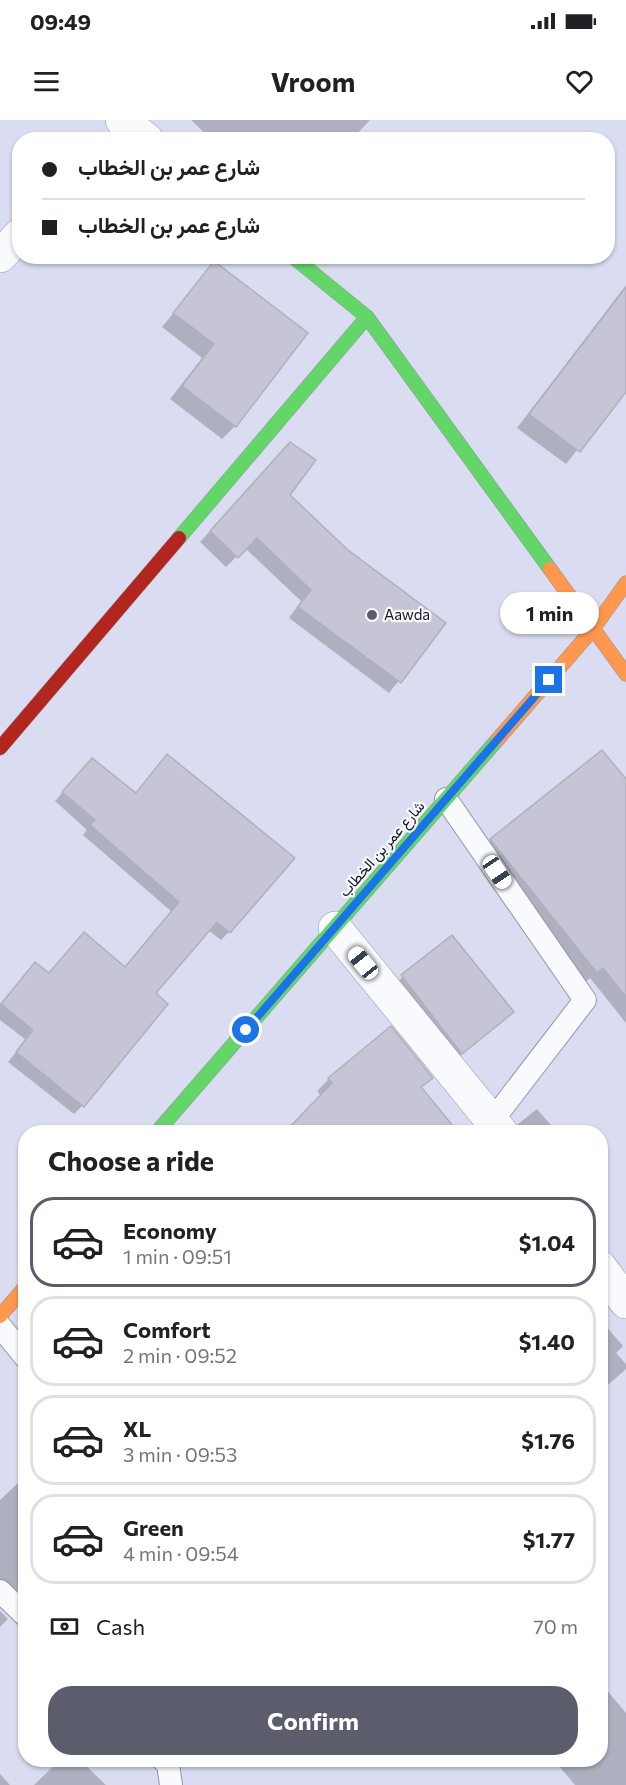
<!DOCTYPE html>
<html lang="en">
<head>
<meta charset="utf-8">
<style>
  body { margin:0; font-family:Commissioner,Vazirmatn,sans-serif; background:#f6f6f6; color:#202124; height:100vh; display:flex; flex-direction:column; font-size:22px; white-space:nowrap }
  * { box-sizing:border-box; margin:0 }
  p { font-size:20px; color:#757577 }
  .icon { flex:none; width:33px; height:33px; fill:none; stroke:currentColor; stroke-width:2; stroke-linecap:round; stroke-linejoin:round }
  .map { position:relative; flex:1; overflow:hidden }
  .drawer { position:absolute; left:18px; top:1005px; width:590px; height:642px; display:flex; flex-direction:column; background:#fff; border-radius:24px; box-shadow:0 2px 4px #0004 }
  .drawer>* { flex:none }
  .guide { position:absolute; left:12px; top:12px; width:603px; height:132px; border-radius:24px; box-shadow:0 2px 4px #0004; display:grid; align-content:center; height:132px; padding:0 30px; background:#fff }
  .end { position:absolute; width:27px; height:27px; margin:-14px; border:8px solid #1a73e8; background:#fff; box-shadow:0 0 0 3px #fff }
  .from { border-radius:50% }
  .bubble { position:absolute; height:42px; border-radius:21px; background:#fff; box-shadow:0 2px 4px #0004; font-size:20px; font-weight:700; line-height:42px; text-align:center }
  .car { position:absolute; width:18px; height:36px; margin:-18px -9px; border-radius:8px; box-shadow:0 0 4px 2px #0007; background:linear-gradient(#fff 24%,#345 0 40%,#fff 0 76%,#345 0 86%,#fff 0) }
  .guide b { display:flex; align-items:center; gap:21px; height:57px; font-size:22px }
  .guide b+b { border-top:2px solid #e0e0e0 }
  .guide i { width:15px; height:15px; background:#202124 }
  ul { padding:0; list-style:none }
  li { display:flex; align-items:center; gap:18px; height:90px; margin:0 12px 9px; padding:0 18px; border:3px solid #e0e0e0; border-radius:24px }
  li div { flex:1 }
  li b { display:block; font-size:22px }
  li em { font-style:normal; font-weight:700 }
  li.current { border-color:#5b5c6c }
  li>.icon { width:54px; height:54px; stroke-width:1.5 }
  h2 { padding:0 30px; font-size:27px; line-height:72px }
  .pay { display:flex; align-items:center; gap:15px; height:66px; padding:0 30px; font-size:22px }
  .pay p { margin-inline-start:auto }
  .primary-button { display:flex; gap:12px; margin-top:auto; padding:12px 30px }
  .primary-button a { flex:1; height:69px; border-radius:24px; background:#5b5c6c; color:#fff; font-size:24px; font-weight:700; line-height:69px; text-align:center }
  .status { display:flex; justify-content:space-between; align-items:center; height:42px; padding:0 30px; background:#fff; direction:ltr }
  .status svg { height:16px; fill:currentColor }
  header { display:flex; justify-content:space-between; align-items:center; height:78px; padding:0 30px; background:#fff; font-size:27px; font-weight:700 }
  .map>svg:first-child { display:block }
  .shadow { fill:#0003 }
  .building { fill:#c6c5d5; stroke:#b0afbe; stroke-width:1.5 }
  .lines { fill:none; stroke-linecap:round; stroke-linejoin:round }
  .lane-casing { stroke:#9395a4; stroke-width:24 }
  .street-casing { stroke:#9395a4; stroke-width:34 }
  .fast-casing { stroke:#9395a4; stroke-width:15 }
  .slow-casing { stroke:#9395a4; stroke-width:15 }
  .jam-casing { stroke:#9395a4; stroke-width:15 }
  .lane { stroke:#f9fafd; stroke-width:22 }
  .street { stroke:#f9fafd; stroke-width:33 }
  .fast { stroke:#63d668; stroke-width:14 }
  .slow { stroke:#ff974d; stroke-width:14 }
  .jam { stroke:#b3261e; stroke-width:14 }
  .route { stroke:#1a73e8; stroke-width:8 }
  .poi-dot { fill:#5b5c6c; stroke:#f8f9fc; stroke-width:2 }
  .labels { text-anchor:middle; stroke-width:4.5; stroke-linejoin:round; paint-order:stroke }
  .poi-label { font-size:15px; fill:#161724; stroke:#f8f9fc; text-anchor:start }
  .street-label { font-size:15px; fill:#161724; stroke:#f8f9fc }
</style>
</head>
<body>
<div class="status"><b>09:49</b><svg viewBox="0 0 49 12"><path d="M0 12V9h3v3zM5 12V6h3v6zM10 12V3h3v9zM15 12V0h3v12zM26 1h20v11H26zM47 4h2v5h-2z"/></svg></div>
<header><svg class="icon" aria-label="menu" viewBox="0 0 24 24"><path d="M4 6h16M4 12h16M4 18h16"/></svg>Vroom<svg class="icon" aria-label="heart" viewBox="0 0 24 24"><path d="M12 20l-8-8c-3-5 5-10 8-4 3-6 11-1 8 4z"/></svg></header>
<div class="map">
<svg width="626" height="1665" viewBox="0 0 626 1665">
  <rect width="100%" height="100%" fill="#daddf1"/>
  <!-- shadow -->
  <path class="shadow" d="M191,0H370L351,20H212Z
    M214,143L235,306L222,319L170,279L202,238L162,207Z
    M626,165V269L566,344L517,308Z
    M280,334L288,375L347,431L444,504L389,573L289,498L301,481L245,428L226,447L200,422Z
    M83,649L229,812L221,820L208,810L154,874L82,986L74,994L8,942L26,920L0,900V885L35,844L48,855L125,849L172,792L83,715L87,710L55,681Z
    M626,661V903L590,858L584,863L480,732L491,720Z
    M439,827L512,892L452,943L392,866Z
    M391,909L431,958L420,969L456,1012H287L321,976L317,971L329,959Z
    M537,989L557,1012H509L518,1004Z
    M600,1199L623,1226L616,1233L626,1244V1249L600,1272Z
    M21,1360L26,1364V1482L0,1469V1380Z
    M0,1491L8,1499L0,1507Z
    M600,1562L626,1593V1665H575L554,1640H600Z
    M60,1640H80L106,1665H34Z
    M0,1654L10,1665H0Z"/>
  <!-- building -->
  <path class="building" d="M214,141L308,213L236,307L182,266L214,224L173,193Z
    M626,167V272L580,332L529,294Z
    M290,322L316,340L290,375L348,430L446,503L401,563L298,487L311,470L257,418L238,438L210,411Z
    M602,630L626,659V877L603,848L597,853L490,719Z
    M167,634L295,738L230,813L217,802L156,873L168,884L84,987L16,932L33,910L1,884L35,842L49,853L84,812L125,847L179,782L90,705L95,700L62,672L92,638L136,673Z
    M452,815L514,892L462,934L401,855Z
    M391,906L433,958L421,967L458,1012H285L332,963L328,958Z"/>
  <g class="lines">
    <!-- lane casing -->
    <g class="lane-casing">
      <path id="lane" d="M446,679L585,880L492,1001
        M0,1206L26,1238
        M0,1471L26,1496
        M163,1640L168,1644L171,1665"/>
    </g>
    <!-- street casing -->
    <g class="street-casing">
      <path id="street" d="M122,0L147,20
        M0,136L20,115
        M335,808L501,1012
        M600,1147L626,1182"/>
    </g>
    <!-- fast casing -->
    <g class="fast-casing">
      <path id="fast" d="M292,136L367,197L550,449
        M179,418L367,197
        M157,1012L498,619"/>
    </g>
    <!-- slow casing -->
    <g class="slow-casing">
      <path id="slow" d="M550,449L626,554
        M498,619L593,509L626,463
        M0,1196L26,1166"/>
    </g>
    <!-- jam casing -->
    <g class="jam-casing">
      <path id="jam" d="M0,628L179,418"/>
    </g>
    <!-- lane -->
    <use href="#lane" class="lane"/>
    <!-- street -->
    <use href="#street" class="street"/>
    <!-- fast -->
    <use href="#fast" class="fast"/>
    <!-- slow -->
    <use href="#slow" class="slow"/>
    <!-- jam -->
    <use href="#jam" class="jam"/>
  </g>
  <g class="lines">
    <!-- route -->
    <path class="route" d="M246,910L549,560"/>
  </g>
  <!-- markers -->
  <circle class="poi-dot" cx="372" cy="495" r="6"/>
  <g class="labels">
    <!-- poi labels -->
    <g class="poi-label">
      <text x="384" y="500">Aawda</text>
    </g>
    <!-- street labels -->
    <g class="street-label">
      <text transform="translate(382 729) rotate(-49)" y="5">شارع عمر بن الخطاب</text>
    </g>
  </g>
</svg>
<i class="end from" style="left:246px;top:910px"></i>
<i class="end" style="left:549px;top:560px"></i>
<div class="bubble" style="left:500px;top:472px;width:99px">1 min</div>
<i class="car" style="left:497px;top:752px;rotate:146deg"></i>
<i class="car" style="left:363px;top:843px;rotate:321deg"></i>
<div class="guide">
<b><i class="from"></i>شارع عمر بن الخطاب</b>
<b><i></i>شارع عمر بن الخطاب</b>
</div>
<section class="drawer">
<h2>Choose a ride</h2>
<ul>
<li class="current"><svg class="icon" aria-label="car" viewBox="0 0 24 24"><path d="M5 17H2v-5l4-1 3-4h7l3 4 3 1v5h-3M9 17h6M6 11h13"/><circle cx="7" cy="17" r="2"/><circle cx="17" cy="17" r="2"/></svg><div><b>Economy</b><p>1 min · 09:51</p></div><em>$1.04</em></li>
<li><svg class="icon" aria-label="car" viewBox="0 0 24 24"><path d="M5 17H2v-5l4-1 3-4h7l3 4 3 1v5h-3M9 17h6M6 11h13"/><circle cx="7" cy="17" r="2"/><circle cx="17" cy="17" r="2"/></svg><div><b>Comfort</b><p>2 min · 09:52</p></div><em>$1.40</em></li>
<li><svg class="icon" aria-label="car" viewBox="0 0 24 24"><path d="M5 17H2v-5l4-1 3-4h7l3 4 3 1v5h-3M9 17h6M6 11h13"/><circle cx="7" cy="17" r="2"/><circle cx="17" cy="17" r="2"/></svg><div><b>XL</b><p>3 min · 09:53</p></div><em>$1.76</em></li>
<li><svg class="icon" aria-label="car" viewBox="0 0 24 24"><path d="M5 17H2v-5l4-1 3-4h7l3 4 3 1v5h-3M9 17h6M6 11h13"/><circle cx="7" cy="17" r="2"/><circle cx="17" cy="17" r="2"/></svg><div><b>Green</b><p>4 min · 09:54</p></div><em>$1.77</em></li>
</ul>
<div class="pay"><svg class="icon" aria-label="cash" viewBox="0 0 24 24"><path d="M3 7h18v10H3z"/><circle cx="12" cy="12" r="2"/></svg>Cash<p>70 m</p></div>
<div class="primary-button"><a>Confirm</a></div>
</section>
</div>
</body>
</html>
